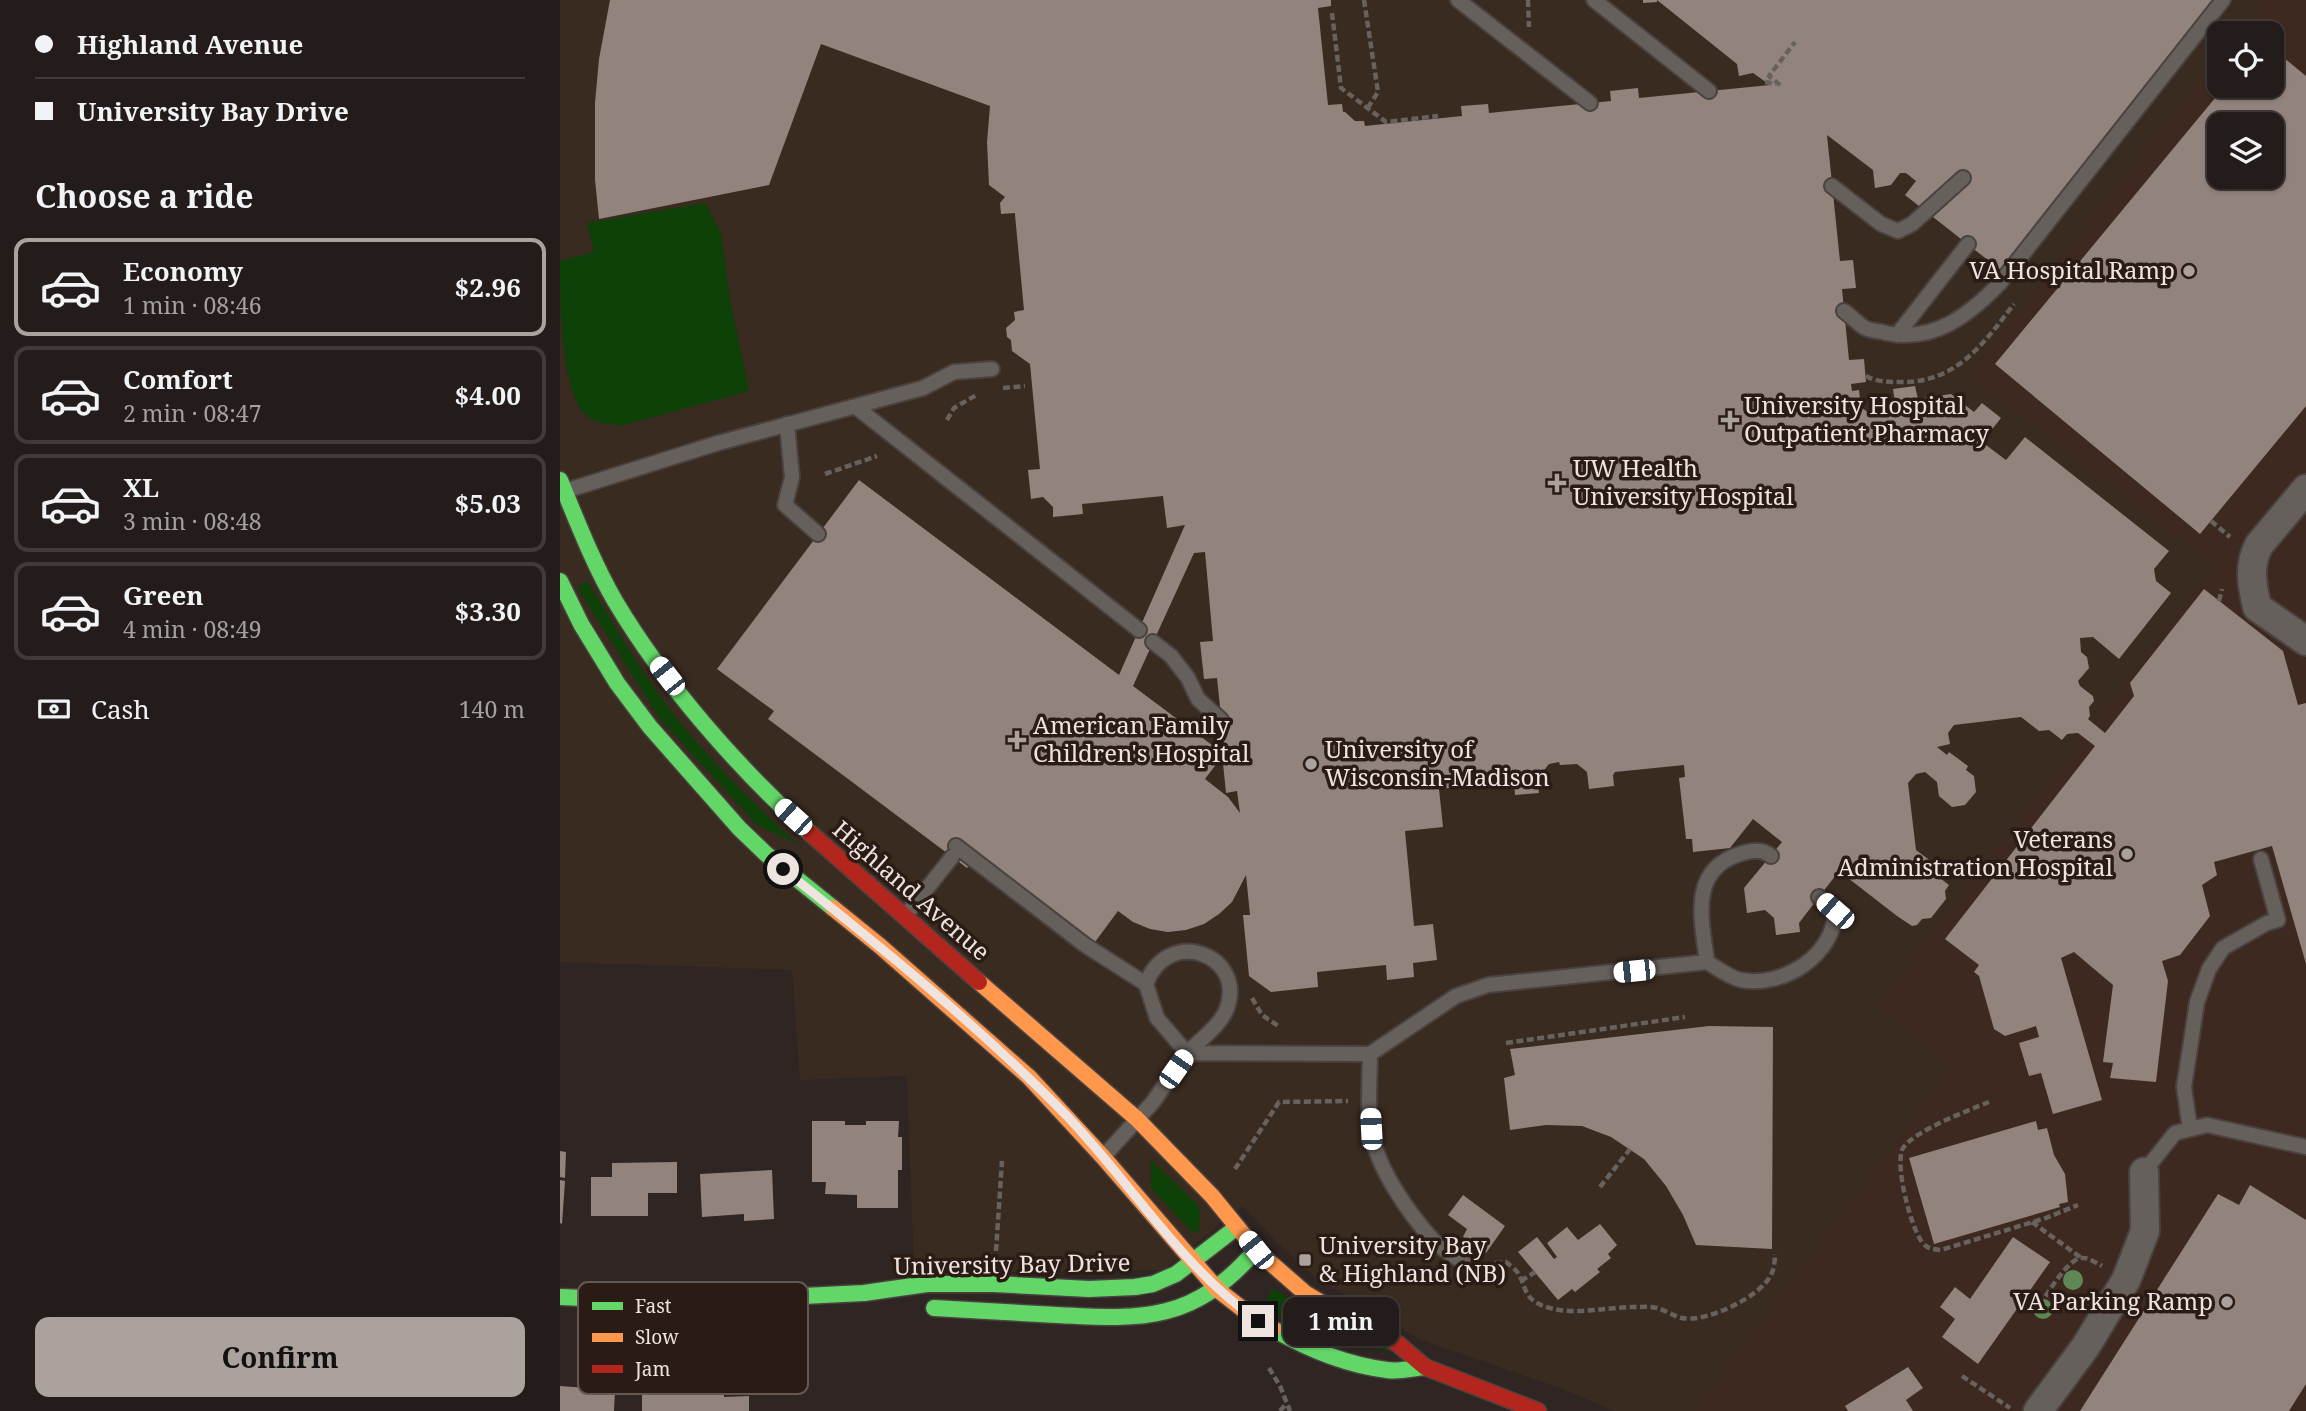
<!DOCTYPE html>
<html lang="en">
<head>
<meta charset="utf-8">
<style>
  body { margin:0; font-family:"Noto Serif",serif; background:#2f2927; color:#f1f3f6; height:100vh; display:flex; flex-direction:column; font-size:26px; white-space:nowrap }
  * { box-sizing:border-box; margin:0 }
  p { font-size:23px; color:#a3a1a2 }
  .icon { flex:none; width:38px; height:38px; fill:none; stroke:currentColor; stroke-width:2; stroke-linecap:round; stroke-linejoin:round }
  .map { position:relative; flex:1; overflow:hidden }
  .panel { display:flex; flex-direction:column; background:#231c1a; width:560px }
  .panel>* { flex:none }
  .hud { display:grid; align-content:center; height:154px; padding:0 35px; background:#231c1a }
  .buttons { position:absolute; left:1647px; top:21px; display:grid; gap:14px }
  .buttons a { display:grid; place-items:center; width:77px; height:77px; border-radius:14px; background:#231c1a; box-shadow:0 2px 5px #0004,0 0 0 2px #403a39; font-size:35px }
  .end { position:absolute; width:32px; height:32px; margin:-16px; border:9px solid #eee3df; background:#111; box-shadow:0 0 0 4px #111 }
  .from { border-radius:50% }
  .bubble { position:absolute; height:49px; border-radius:14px; background:#231c1a; box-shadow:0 2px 5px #0004,0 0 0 2px #403a39; font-size:23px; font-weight:700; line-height:49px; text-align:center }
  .car { position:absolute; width:21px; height:42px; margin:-21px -10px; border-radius:9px; box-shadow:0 0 5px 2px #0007; background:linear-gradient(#fff 24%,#345 0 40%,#fff 0 76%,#345 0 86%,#fff 0) }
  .hud b { display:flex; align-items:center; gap:24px; height:66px; font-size:26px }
  .hud b+b { border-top:2px solid #403a39 }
  .hud i { width:18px; height:18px; background:#f1f3f6 }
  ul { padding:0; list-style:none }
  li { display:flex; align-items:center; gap:21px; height:98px; margin:0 14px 10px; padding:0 21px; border:4px solid #403a39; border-radius:14px }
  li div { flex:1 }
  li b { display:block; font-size:26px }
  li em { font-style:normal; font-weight:700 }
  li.on { border-color:#aba19d }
  li>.icon { width:63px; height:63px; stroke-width:1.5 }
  h2 { padding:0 35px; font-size:32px; line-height:84px }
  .pay { display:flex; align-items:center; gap:18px; height:77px; padding:0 35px; font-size:26px }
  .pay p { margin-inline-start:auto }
  .action { display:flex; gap:14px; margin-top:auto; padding:14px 35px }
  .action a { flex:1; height:80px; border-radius:14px; background:#aba19d; color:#111; font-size:28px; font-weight:700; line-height:80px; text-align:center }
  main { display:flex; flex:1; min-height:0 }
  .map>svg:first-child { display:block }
  .built { fill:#3d2920; fill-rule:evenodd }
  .education { fill:#392b20 }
  .green { fill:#0d4108 }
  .building { fill:#93837d; fill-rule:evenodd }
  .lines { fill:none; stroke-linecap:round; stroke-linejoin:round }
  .lane-casing { stroke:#4a423f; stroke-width:18 }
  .street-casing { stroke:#4a423f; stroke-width:32 }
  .fast-casing { stroke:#4a423f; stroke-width:19 }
  .slow-casing { stroke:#4a423f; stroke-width:19 }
  .jam-casing { stroke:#4a423f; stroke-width:19 }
  .path { stroke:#68625e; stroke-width:4.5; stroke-dasharray:7 3.5; stroke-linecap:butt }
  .lane { stroke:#66605d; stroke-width:14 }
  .street { stroke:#66605d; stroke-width:28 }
  .fast { stroke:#63d668; stroke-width:16 }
  .slow { stroke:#ff974d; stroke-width:16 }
  .jam { stroke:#b3261e; stroke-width:16 }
  .tree { fill:#5d8853 }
  .route { stroke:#eee3df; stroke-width:9 }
  .poi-dot { fill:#aba19d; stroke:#2a1b15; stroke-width:2.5 }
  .labels { text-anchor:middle; stroke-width:7; stroke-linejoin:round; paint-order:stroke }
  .poi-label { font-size:24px; fill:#eee3df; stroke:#2a1b15; text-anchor:start }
  .street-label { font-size:24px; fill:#eee3df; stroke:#2a1b15 }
  .key { fill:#2a1b15; stroke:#655752; stroke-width:2 }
  .key-label { font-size:19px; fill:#eee3df }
</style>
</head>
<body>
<main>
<section class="panel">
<div class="hud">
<b><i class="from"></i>Highland Avenue</b>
<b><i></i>University Bay Drive</b>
</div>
<h2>Choose a ride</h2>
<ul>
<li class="on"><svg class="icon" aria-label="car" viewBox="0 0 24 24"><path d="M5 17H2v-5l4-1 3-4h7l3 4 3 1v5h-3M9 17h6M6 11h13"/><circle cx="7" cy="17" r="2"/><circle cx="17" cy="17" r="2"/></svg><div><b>Economy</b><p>1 min · 08:46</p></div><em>$2.96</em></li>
<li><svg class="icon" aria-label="car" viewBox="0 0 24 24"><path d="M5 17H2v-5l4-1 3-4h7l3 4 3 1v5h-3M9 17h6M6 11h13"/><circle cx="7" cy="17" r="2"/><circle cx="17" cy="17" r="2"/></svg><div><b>Comfort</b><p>2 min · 08:47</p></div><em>$4.00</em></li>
<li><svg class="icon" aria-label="car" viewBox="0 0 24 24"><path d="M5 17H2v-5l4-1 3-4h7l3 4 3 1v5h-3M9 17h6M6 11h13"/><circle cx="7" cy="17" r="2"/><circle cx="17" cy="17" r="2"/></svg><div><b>XL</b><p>3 min · 08:48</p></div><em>$5.03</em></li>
<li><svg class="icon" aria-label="car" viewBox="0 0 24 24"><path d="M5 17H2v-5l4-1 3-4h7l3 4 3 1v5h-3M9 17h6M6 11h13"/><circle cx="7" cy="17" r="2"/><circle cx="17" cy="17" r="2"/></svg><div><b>Green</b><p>4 min · 08:49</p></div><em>$3.30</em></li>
</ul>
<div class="pay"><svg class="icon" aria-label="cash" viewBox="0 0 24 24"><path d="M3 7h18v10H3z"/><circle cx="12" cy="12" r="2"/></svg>Cash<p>140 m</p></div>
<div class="action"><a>Confirm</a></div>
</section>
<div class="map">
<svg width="1746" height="1411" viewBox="0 0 1746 1411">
  <rect width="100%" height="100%" fill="#2f2623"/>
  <!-- built -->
  <path class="built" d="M1702,0H1746V1411H1134L1394,1066L1315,1006L1655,567L1409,375L1659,55V86H1712V33H1676ZM1659,124H1712V177H1659Z"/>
  <!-- education -->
  <path class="education" d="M0,0H1702L1676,33H1659V55L1409,375L1655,567L1315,1006L1394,1066L1134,1411H1054L1003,1389L861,1340L755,1277L739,1264L682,1206L603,1270L354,1273L347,1076L240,1080L232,970L0,962Z"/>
  <!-- green -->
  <path class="green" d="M145,203L161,233L170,300L189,391L60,426C49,424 38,423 28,417C0,394 0,301 0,261L34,252L27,223Z
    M27,581C54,623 78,669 109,708C147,758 191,801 237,844L197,825L100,719L17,587Z
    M591,1160L638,1205L640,1214L639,1230L634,1234L591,1188Z
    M712,1289L834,1352L766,1340L704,1308Z"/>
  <!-- building -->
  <path class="building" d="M50,0H771V6L758,8L768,105L782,104L783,112H785L795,121H804L805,126L902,116L901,106L928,104L929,113L1051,101L1050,91L1078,88L1079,98L1210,85L1193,73L1179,76L1177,64L1097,0V2L1083,3V0H1655L1443,272L1345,195L1356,181L1346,173H1340L1331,185L1315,188L1313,170L1267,135L1280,261L1293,260L1296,288L1282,289L1289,360L1304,359L1306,382L1291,384L1292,391L1299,390L1301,407L1310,414L1328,412L1335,403L1333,389L1355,386L1358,399L1391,394L1414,412L1422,403L1441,418L1422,442L1446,460L1465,437L1609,551L1594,569L1596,581L1611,593L1559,659L1533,637L1520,638L1521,652L1527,657L1529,668L1518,681L1520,686L1533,696L1534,701L1529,707L1530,716L1528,719L1545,733L1574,696L1570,683L1644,589L1723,651L1738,705L1746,703V964L1712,846L1654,862L1657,875L1642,885L1650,916L1620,955L1602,961L1608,981L1596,1082L1550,1078L1553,1063L1543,1062L1553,985L1514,952L1501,958L1542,1100L1493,1114L1481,1073L1469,1076L1459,1043L1479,1037L1476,1026L1445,1036L1434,1029L1419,976L1414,972L1419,965L1385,939L1535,746L1518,733L1507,734L1502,740L1489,730L1479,731L1461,717L1394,725L1388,733L1390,744L1377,747L1387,755L1389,752L1408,766L1406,770L1414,776L1416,792L1405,805L1392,807L1379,796L1377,782L1365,772L1356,774L1348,783L1356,850L1376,865V875L1389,885L1385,891L1386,899L1371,918L1362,919L1357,925L1352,926L1337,916L1279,871L1239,923L1240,932L1216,935L1214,918L1205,910L1187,913L1184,888L1222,842L1193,819L1170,848L1133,852L1132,839H1126L1119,778L1125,777L1124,765L1055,772L1053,775L1054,786L1029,789L1027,772L1017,764L1000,765L999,762L989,764L977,779L979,793L955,795L954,781L879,789L883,827L845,831L854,926L873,924L877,960L853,963L854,977L827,980L826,965L757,972L758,987L711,992L689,976L683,915H690L686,875L672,902L659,914L644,924L626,930L608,932L590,929L573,922L558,911L535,942L418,854L407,868L208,719L214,711L157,669L299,480L559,675L625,525L607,528L603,496L522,504L523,514L493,517V507L483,497L471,499L468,470L480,469L470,364L452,351L451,340L447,337L446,328L455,320L454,312L464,310L455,215V213L441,214L440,203L445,197L429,185L427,142L430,106L261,44L209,185L39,219L35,180V103L39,59ZM645,552L653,641L640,642L644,679L657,678L666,763H663L666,793L677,791L680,813L668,797L645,779L664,754L573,686L634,553Z
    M1712,48L1746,76V406L1640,534L1435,364L1665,86H1712ZM1659,124H1712V177H1659Z
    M1149,1026L1213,1027L1212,1249L1136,1245L1123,1215L1106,1186L1084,1159L1051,1137L1022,1126L986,1125L950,1130L944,1078L955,1075L950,1049Z
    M252,1121H285V1125H306V1121H339L338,1137H342V1170H338V1208H297V1195L265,1194L266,1182H252Z
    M1476,1121L1478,1130L1487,1128L1494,1155L1505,1174L1508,1202L1499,1204L1500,1207L1374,1244L1349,1158Z
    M0,1151L6,1152L5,1178L0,1177Z
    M117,1162V1193H88V1216H31V1177H52V1163Z
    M212,1170L214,1219L184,1221V1214L142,1217L140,1174Z
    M0,1180L5,1181L2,1224L0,1223Z
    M1690,1185L1746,1220V1384L1729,1411H1520L1658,1194L1679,1205Z
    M903,1195L945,1226L926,1253L903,1237L907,1229L888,1215Z
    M1040,1224L1057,1245L1048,1254L1051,1258L1037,1269L1040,1272L1015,1292L1012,1289L998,1300L958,1252L977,1237L994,1259L997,1257L987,1243L1007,1227L1018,1240Z
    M1453,1237L1490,1262L1418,1364L1382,1337L1395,1319L1380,1307L1395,1287L1410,1299Z
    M1348,1367L1363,1388L1346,1400L1353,1411H1288L1285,1406Z
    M163,1381L164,1397L189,1396V1411H82V1383Z
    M0,1386L55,1390L54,1411H0Z"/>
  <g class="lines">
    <!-- lane casing -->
    <g class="lane-casing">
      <path id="lane" d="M898,0L1030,103
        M1034,0L1149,91
        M1272,186L1321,224L1338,231L1352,224L1403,178
        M1284,311C1291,316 1298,324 1305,328C1311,331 1320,331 1326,333C1374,343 1409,315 1440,283L1663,0
        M1337,335L1408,244
        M296,407L579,630
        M227,424L232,477L225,505L258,534
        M5,491L158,443L363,388L394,372L432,369
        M593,642L611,656L628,678L638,699L661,720
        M396,846L525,945L586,984L597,1018L627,1053C640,1040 661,1025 667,1008C686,955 608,925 586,984
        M1211,856C1202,848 1191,850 1180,854C1128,870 1142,921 1147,962C1157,968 1170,978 1181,980C1223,988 1275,955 1275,911L1259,897
        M345,916L392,857
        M810,1054C810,1079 807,1105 811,1130C816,1167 849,1214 874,1241C885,1252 901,1260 914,1269
        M1630,1129L1624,1087L1637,1002L1649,969L1663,948L1707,923L1718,920L1701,859
        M544,1156L593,1102L627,1053L810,1054L896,996L928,985L1147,962
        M1584,1172L1615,1133L1647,1125L1746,1147"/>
    </g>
    <!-- street casing -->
    <g class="street-casing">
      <path id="street" d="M1746,489L1699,545C1688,566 1692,585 1697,607L1746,641
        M1478,1411L1526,1346L1566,1280L1585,1231L1584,1172"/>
    </g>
    <!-- fast casing -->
    <g class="fast-casing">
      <path id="fast" d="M0,480C17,521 33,563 55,601C105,685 178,768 250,833
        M0,581L21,624L57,683L90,727L179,828L206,854L273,908
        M0,1297L123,1302L304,1293L367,1284H434L529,1289L575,1287L593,1284L616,1274L677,1227
        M374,1308C415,1310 456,1313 497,1315C586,1320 634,1321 696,1250
        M713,1329C748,1349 786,1365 827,1370C839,1372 853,1368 865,1367"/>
    </g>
    <!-- slow casing -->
    <g class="slow-casing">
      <path id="slow" d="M273,908L320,946L469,1077L543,1157L658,1290L698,1321L713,1329
        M419,982L577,1119L652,1196L696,1250L745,1293L765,1305"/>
    </g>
    <!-- jam casing -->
    <g class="jam-casing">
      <path id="jam" d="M250,833L419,982
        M765,1305L838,1344L865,1367L978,1411"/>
    </g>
    <!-- path -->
    <path class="path" d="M804,0L818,92L807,109
      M968,0L969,27
      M772,13L781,88L826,122L878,116
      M1205,82L1216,84
      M1220,85L1209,76L1235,42
      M1306,376C1316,382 1330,382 1343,382C1397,382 1424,343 1454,304
      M443,388L465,386
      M387,420L394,408L418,394
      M265,474L317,456
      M1651,521L1670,537
      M1659,601L1662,589
      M692,998L702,1015L720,1027
      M946,1043L1125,1017
      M1429,1102C1409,1110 1354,1131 1343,1148C1334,1164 1351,1228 1362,1242C1367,1249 1373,1249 1381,1250L1486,1218L1518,1205
      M675,1169L719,1102L788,1101
      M1040,1187L1070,1149
      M1472,1222L1520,1257
      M436,1251L442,1161
      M935,1263L946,1262C950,1265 955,1269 958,1273C964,1282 964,1294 974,1301C1000,1319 1045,1307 1075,1307C1082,1307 1090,1306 1097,1308C1105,1310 1113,1316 1122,1318C1146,1323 1200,1297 1211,1275C1214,1269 1215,1261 1215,1254
      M961,1281L975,1272
      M1480,1305C1487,1294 1508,1259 1521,1258C1528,1257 1536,1263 1542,1266
      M709,1368L720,1386L730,1411
      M1402,1376L1450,1408
      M720,1411L726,1404"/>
    <!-- lane -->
    <use href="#lane" class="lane"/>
    <!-- street -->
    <use href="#street" class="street"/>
    <!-- fast -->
    <use href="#fast" class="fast"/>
    <!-- slow -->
    <use href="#slow" class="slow"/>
    <!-- jam -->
    <use href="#jam" class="jam"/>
  </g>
  <!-- trees -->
  <g class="tree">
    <circle cx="1513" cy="1280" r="10"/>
    <circle cx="1483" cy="1309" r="10"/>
  </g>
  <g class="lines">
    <!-- route -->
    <path class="route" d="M223,869C321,947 419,1026 507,1116C571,1183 621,1267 698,1321"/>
  </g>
  <!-- markers -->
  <g class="poi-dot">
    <circle cx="1629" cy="271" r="7"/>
    <path d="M1166.5 409.5h7v7h7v7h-7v7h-7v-7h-7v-7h7z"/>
    <path d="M993.5 472.5h7v7h7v7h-7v7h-7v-7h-7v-7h7z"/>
    <path d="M453.5 729.5h7v7h7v7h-7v7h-7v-7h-7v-7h7z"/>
    <circle cx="751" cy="764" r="7"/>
    <circle cx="1567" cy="854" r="7"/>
    <rect x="738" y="1253" width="14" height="14" rx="3.5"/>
    <circle cx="1667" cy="1302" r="7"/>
  </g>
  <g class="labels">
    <!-- poi labels -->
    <g class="poi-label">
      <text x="1615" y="279" text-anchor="end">VA Hospital Ramp</text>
      <text x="1184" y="414">University Hospital<tspan x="1184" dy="28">Outpatient Pharmacy</tspan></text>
      <text x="1013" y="477">UW Health<tspan x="1013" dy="28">University Hospital</tspan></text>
      <text x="473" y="734">American Family<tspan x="473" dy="28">Children's Hospital</tspan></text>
      <text x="765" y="758">University of<tspan x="765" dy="28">Wisconsin-Madison</tspan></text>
      <text x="1553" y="848" text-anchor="end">Veterans<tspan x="1553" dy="28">Administration Hospital</tspan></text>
      <text x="759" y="1254">University Bay<tspan x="759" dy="28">&amp; Highland (NB)</tspan></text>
      <text x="1653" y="1310" text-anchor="end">VA Parking Ramp</text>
    </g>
    <!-- street labels -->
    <g class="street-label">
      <text transform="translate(351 891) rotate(41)" y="8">Highland Avenue</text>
      <text transform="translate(452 1265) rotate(-1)" y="8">University Bay Drive</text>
    </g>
  </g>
  <!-- legend -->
  <rect x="18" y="1282" width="230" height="112" rx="10" class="key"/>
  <rect x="32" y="1302" width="31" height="8" fill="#63d668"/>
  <rect x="32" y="1333" width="31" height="9" fill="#ff974d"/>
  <rect x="32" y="1365" width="31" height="8" fill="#b3261e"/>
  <g class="key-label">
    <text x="75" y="1313">Fast</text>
    <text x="75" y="1344">Slow</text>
    <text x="75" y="1376">Jam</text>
  </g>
</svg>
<div class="buttons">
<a><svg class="icon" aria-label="locate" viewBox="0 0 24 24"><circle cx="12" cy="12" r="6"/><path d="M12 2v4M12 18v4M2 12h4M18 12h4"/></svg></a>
<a><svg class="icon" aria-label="layers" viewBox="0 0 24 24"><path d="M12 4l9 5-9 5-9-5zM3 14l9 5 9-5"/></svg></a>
</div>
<i class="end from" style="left:223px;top:869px"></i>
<i class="end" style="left:698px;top:1321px"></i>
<div class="bubble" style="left:723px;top:1297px;width:116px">1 min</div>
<i class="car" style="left:107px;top:676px;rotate:322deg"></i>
<i class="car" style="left:233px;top:817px;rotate:312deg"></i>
<i class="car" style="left:1275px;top:911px;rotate:311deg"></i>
<i class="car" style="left:1074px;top:971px;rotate:264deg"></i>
<i class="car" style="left:616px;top:1069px;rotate:35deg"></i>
<i class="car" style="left:811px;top:1129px;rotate:357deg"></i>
<i class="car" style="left:696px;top:1250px;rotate:321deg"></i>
</div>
</main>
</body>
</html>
